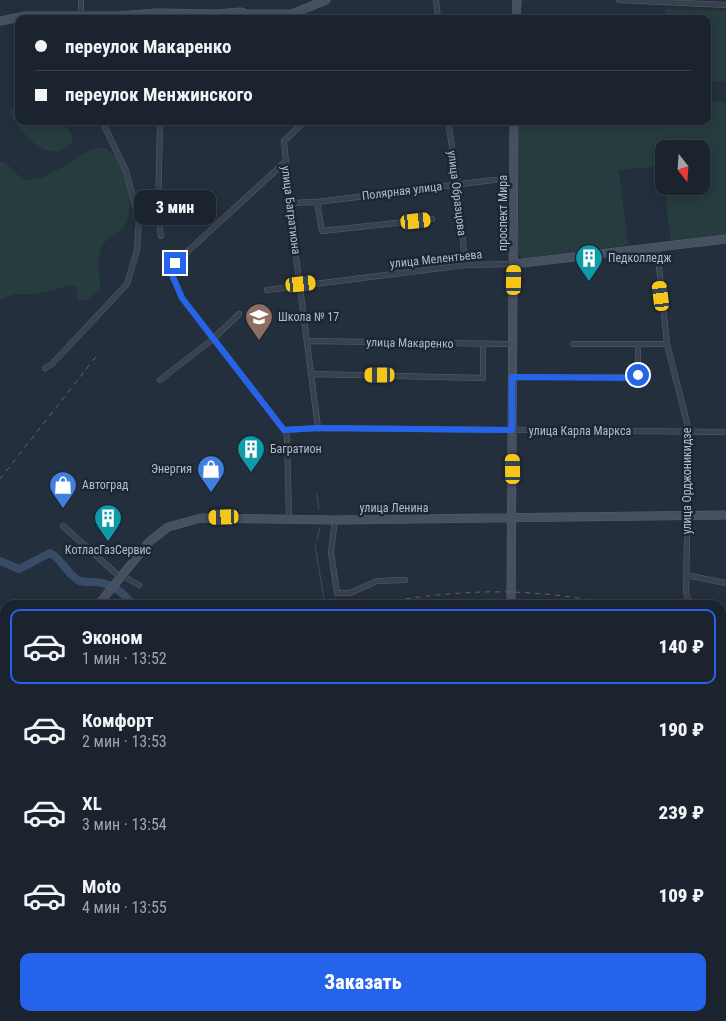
<!DOCTYPE html>
<html lang="ru">
<head>
<meta charset="utf-8">
<style>
  body { margin:0; font-family:"Roboto Condensed",sans-serif; background:#282f3a; color:#f1f3f6; height:100vh; display:flex; flex-direction:column; font-size:19px; white-space:nowrap }
  * { box-sizing:border-box; margin:0 }
  p { font-size:16px; color:#a0a4aa }
  .icon { flex:none; width:28px; height:28px; fill:none; stroke:currentColor; stroke-width:2; stroke-linecap:round; stroke-linejoin:round }
  .map { position:relative; flex:1; overflow:hidden }
  .drawer { position:absolute; left:0px; top:600px; width:726px; height:421px; display:flex; flex-direction:column; background:#1b232e; border-radius:15px 15px 0 0; box-shadow:0 2px 12px #0003,0 0 0 1px #39404a }
  .drawer>* { flex:none }
  .banner { position:absolute; left:15px; top:15px; width:696px; height:110px; border-radius:10px; box-shadow:0 2px 12px #0003,0 0 0 1px #39404a; display:grid; align-content:center; height:110px; padding:0 20px; background:#1b232e }
  .needle { width:32px; rotate:163deg }
  .buttons { position:absolute; left:655px; top:140px; display:grid; gap:10px }
  .buttons a { display:grid; place-items:center; width:55px; height:55px; border-radius:10px; background:#1b232e; box-shadow:0 2px 12px #0003,0 0 0 1px #39404a; font-size:25px }
  .end { position:absolute; width:22px; height:22px; margin:-11px; border:6px solid #2563eb; background:#fff; box-shadow:0 0 0 2px #fff }
  .from { border-radius:50% }
  .bubble { position:absolute; height:35px; border-radius:10px; background:#1b232e; box-shadow:0 2px 12px #0003,0 0 0 1px #39404a; font-size:16px; font-weight:800; line-height:35px; text-align:center }
  .car { position:absolute; width:15px; height:30px; margin:-15px -8px; border-radius:6px; box-shadow:0 0 4px 1px #0007; background:linear-gradient(#f5c518 24%,#345 0 40%,#f5c518 0 76%,#345 0 86%,#f5c518 0) }
  .banner b { display:flex; align-items:center; gap:18px; height:48px; font-size:19px }
  .banner b+b { border-top:1px solid #39404a }
  .banner i { width:12px; height:12px; background:#f1f3f6 }
  ul { padding:9px 0 0; list-style:none }
  li { display:flex; align-items:center; gap:15px; height:75px; margin:0 10px 8px; padding:0 10px; border:2px solid transparent; border-radius:10px }
  li div { flex:1 }
  li b { display:block; font-size:19px }
  li em { font-style:normal; font-weight:800 }
  li.current { border-color:#2563eb }
  li>.icon { width:45px; height:45px; stroke-width:1.5 }
  .cta { display:flex; gap:10px; margin-top:auto; padding:10px 20px }
  .cta a { flex:1; height:58px; border-radius:10px; background:#2563eb; color:#fff; font-size:20px; font-weight:800; line-height:58px; text-align:center }
  .map>svg:first-child { display:block }
  .green { fill:#263c3f }
  .lines { fill:none; stroke-linecap:round; stroke-linejoin:round }
  .stream { stroke:#394c67; stroke-width:1 }
  .river { stroke:#394c67; stroke-width:8 }
  .street-casing { stroke:#565f6c; stroke-width:6 }
  .secondary-casing { stroke:#565f6c; stroke-width:9 }
  .primary-casing { stroke:#414a57; stroke-width:9 }
  .street { stroke:#38414e; stroke-width:5 }
  .secondary { stroke:#465061; stroke-width:8 }
  .primary { stroke:#56606e; stroke-width:8 }
  .rail { stroke:#5a6575; stroke-width:1; stroke-dasharray:5 5; stroke-linecap:butt }
  .route { stroke:#2563eb; stroke-width:6 }
  .labels { text-anchor:middle; stroke-width:5; stroke-linejoin:round; paint-order:stroke }
  .street-label { font-size:12px; fill:#b4bcc9; stroke:#1d2633 }
  .poi-label { font-size:12px; fill:#b4bcc9; stroke:#1d2633; text-anchor:start }
</style>
</head>
<body>
<div class="map">
<svg width="726" height="1021" viewBox="0 0 726 1021">
  <rect width="100%" height="100%" fill="#242f3e"/>
  <!-- green -->
  <path class="green" d="M665,9L726,11V82L708,81V19H665Z
    M708,101L726,102V235L671,241L664,186H701V149H664V184L661,166L619,170L628,245L524,258L520,256L518,252L519,121H708Z
    M13,107L19,108V121C38,121 68,115 73,140C52,171 20,132 9,113Z
    M103,147C127,156 138,204 125,225C119,235 105,237 101,248C94,264 102,275 100,290L87,300L79,301L76,295L78,288L72,285L36,294H15L0,300V161C10,163 15,176 25,179C44,184 72,159 88,151C93,149 98,148 103,147Z
    M10,1016H157L152,1021H10Z"/>
  <g class="lines">
    <!-- stream -->
    <path class="stream" d="M317,494L319,510
      M317,539L320,527
      M315,545L325,605"/>
    <!-- river -->
    <path class="river" d="M0,561L19,569L50,553C62,559 66,573 78,580C83,583 88,582 93,582C110,582 123,592 133,605
      M535,1021L536,1016"/>
    <!-- street casing -->
    <g class="street-casing">
      <path id="street" d="M436,0L438,19
        M619,0L726,5
        M81,16V0
        M160,121L158,216L161,236
        M305,121L284,141L292,225L318,428
        M448,121L458,184L465,265
        M285,162L175,263L170,270L182,298L284,430L287,436L289,519
        M317,202L322,231L432,219
        M290,203L317,202L493,180H514
        M657,247L667,344L689,431L686,592L688,599
        M267,290L465,265L514,264
        M308,341L512,344
        M573,344H667
        M45,368L52,364L127,284L137,250L139,220L126,171L102,121
        M311,374L483,378V344
        M512,377H636L638,372V344
        M160,380L213,339L239,314
        M284,430L318,428L726,432
        M335,520L331,552L337,593H350L377,581L405,580
        M63,526L120,577
        M121,575L139,585
        M686,575L726,583
        M0,722L5,718
        M721,736L726,739
        M0,791L5,790
        M721,844L726,841
        M0,885L5,889
        M721,938L726,934
        M189,1016L192,1021
        M505,1016L511,1021
        M561,1021L565,1016"/>
    </g>
    <!-- secondary casing -->
    <g class="secondary-casing">
      <path id="secondary" d="M516,19L517,0
        M0,21L26,16H117L157,13L216,14L241,12L247,14H292L326,0
        M514,264L726,239
        M98,605L149,542L168,527L201,518L335,520L726,515
        M511,605L514,121
        M551,605H554
        M0,637L5,641
        M721,649L726,652"/>
    </g>
    <!-- primary casing -->
    <g class="primary-casing">
      <path id="primary" d="M721,780L726,777
        M4,1021L5,997
        M434,1021L438,1016"/>
    </g>
    <!-- street -->
    <use href="#street" class="street"/>
    <!-- secondary -->
    <use href="#secondary" class="secondary"/>
    <!-- primary -->
    <use href="#primary" class="primary"/>
    <!-- rail -->
    <path class="rail" d="M0,479L98,354
      M366,605C459,589 525,586 618,605
      M721,638L726,641
      M0,762L5,759"/>
  </g>
  <g class="lines">
    <!-- route -->
    <path class="route" d="M175,263L170,270L182,298L284,430L318,428L512,430V377L629,378L638,375"/>
  </g>
  <!-- icons -->
  <defs>
    <g id="building-pin" transform="scale(1.4375)"><path d="M0 17L-7.5 6A9.5 9.5 0 1 1 7.5 6Z" fill="#0f9aa8" stroke="#1d2633"/><path d="M-4-6H4V6H1V3H-1V6H-4ZM-2.5-4.3h1.7v1.8h-1.7ZM.8-4.3h1.7v1.8H.8ZM-2.5-1h1.7V.8h-1.7ZM.8-1h1.7V.8H.8Z" fill="#fff"/></g>
    <g id="school-pin" transform="scale(1.4375)"><path d="M0 17L-7.5 6A9.5 9.5 0 1 1 7.5 6Z" fill="#8d6e63" stroke="#1d2633"/><path d="M0-5L7-2L0 1L-7-2ZM-4 1L0 2.5L4 1V4Q0 6-4 4Z" fill="#fff"/></g>
    <g id="shop-pin" transform="scale(1.4375)"><path d="M0 17L-7.5 6A9.5 9.5 0 1 1 7.5 6Z" fill="#3f7fe0" stroke="#1d2633"/><path d="M-5-2.5h2.3a2.7 3.5 0 0 1 5.4 0H5L5.5 6h-11ZM-1.5-2.5h3a1.5 2.3 0 0 0-3 0Z" fill="#fff"/></g>
  </defs>
  <g fill-rule="evenodd">
    <use href="#building-pin" x="589" y="258"/>
    <use href="#school-pin" x="259" y="317"/>
    <use href="#building-pin" x="251" y="449"/>
    <use href="#shop-pin" x="211" y="469"/>
    <use href="#shop-pin" x="63" y="485"/>
    <use href="#building-pin" x="108" y="518"/>
  </g>
  <g class="labels">
    <!-- street labels -->
    <g class="street-label">
      <text transform="translate(402 191) rotate(-7)" y="4">Полярная улица</text>
      <text transform="translate(457 193) rotate(83)" y="4">улица Образцова</text>
      <text transform="translate(291 210) rotate(83)" y="4">улица Багратиона</text>
      <text transform="translate(503 213) rotate(-90)" y="4">проспект Мира</text>
      <text transform="translate(436 259) rotate(-6)" y="4">улица Мелентьева</text>
      <text transform="translate(410 343) rotate(1)" y="4">улица Макаренко</text>
      <text x="580" y="435">улица Карла Маркса</text>
      <text transform="translate(687 481) rotate(-90)" y="4">улица Орджоникидзе</text>
      <text x="394" y="512">улица Ленина</text>
    </g>
    <!-- poi labels -->
    <g class="poi-label">
      <text x="608" y="262">Педколледж</text>
      <text x="278" y="321">Школа № 17</text>
      <text x="270" y="453">Багратион</text>
      <text x="192" y="473" text-anchor="end">Энергия</text>
      <text x="82" y="489">Автоград</text>
      <text x="108" y="554" text-anchor="middle">КотласГазСервис</text>
    </g>
  </g>
</svg>
<div class="buttons">
<a><svg class="needle" viewBox="-14 -14 28 28"><path d="M0-13l5 13h-10z" fill="#e53935"/><path d="M0 13l5-13h-10z" fill="#a0a4aa"/></svg></a>
</div>
<i class="end from" style="left:638px;top:375px"></i>
<i class="end" style="left:175px;top:263px"></i>
<div class="bubble" style="left:134px;top:190px;width:82px">3 мин</div>
<i class="car" style="left:416px;top:221px;rotate:84deg"></i>
<i class="car" style="left:514px;top:280px;rotate:1deg"></i>
<i class="car" style="left:301px;top:284px;rotate:84deg"></i>
<i class="car" style="left:661px;top:296px;rotate:353deg"></i>
<i class="car" style="left:380px;top:375px;rotate:270deg"></i>
<i class="car" style="left:513px;top:469px;rotate:359deg"></i>
<i class="car" style="left:224px;top:517px;rotate:268deg"></i>
<div class="banner">
<b><i class="from"></i>переулок Макаренко</b>
<b><i></i>переулок Менжинского</b>
</div>
<section class="drawer">
<ul>
<li class="current"><svg class="icon" aria-label="car" viewBox="0 0 24 24"><path d="M5 17H2v-5l4-1 3-4h7l3 4 3 1v5h-3M9 17h6M6 11h13"/><circle cx="7" cy="17" r="2"/><circle cx="17" cy="17" r="2"/></svg><div><b>Эконом</b><p>1 мин · 13:52</p></div><em>140 ₽</em></li>
<li><svg class="icon" aria-label="car" viewBox="0 0 24 24"><path d="M5 17H2v-5l4-1 3-4h7l3 4 3 1v5h-3M9 17h6M6 11h13"/><circle cx="7" cy="17" r="2"/><circle cx="17" cy="17" r="2"/></svg><div><b>Комфорт</b><p>2 мин · 13:53</p></div><em>190 ₽</em></li>
<li><svg class="icon" aria-label="car" viewBox="0 0 24 24"><path d="M5 17H2v-5l4-1 3-4h7l3 4 3 1v5h-3M9 17h6M6 11h13"/><circle cx="7" cy="17" r="2"/><circle cx="17" cy="17" r="2"/></svg><div><b>XL</b><p>3 мин · 13:54</p></div><em>239 ₽</em></li>
<li><svg class="icon" aria-label="car" viewBox="0 0 24 24"><path d="M5 17H2v-5l4-1 3-4h7l3 4 3 1v5h-3M9 17h6M6 11h13"/><circle cx="7" cy="17" r="2"/><circle cx="17" cy="17" r="2"/></svg><div><b>Moto</b><p>4 мин · 13:55</p></div><em>109 ₽</em></li>
</ul>
<div class="cta"><a>Заказать</a></div>
</section>
</div>
</body>
</html>
